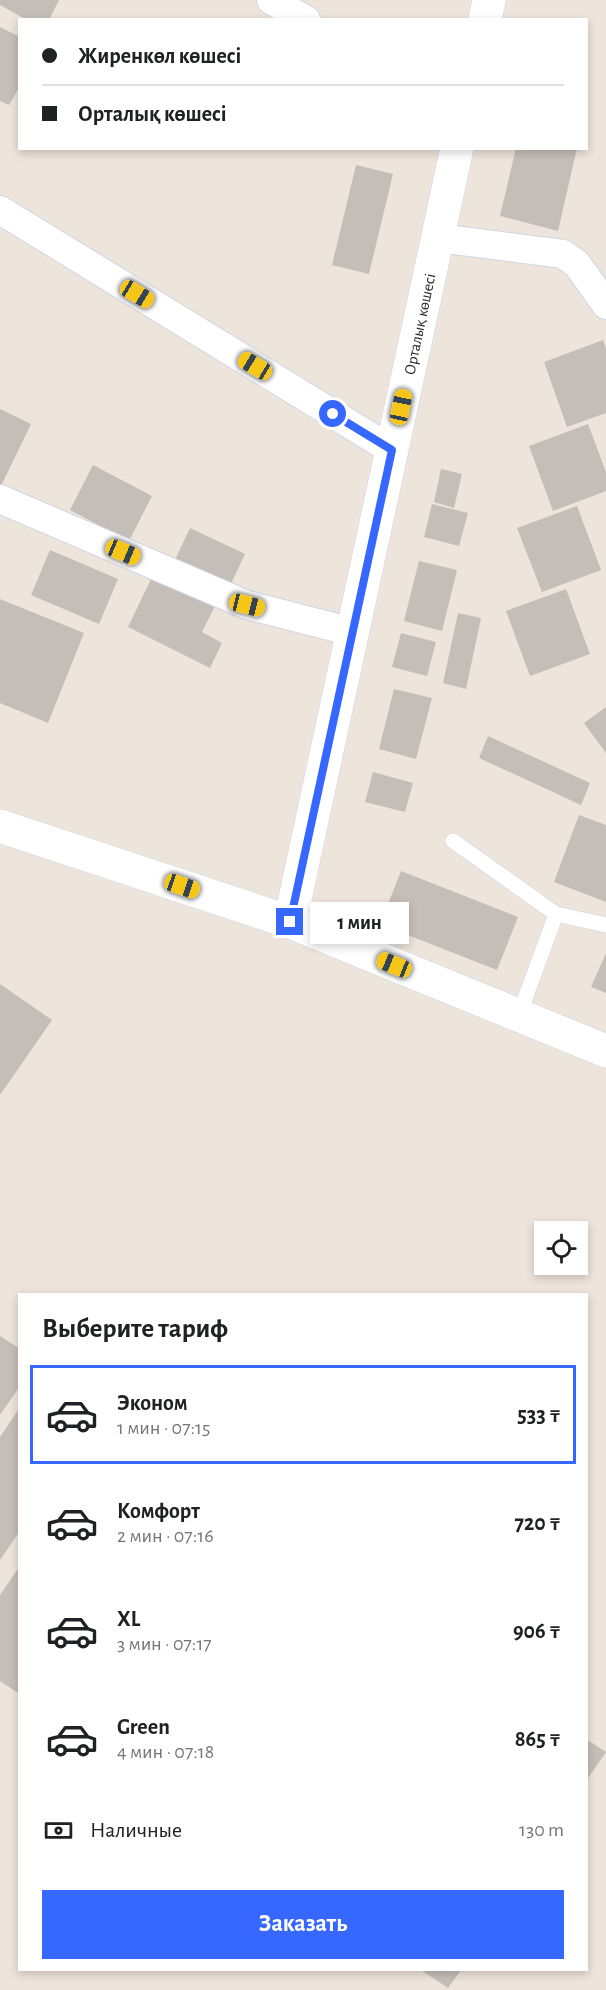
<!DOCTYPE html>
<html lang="ru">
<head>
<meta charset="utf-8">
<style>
  body { margin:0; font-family:"Alegreya Sans",sans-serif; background:#f6f6f6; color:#202124; height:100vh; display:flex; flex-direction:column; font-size:22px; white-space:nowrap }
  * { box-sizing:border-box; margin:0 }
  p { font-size:20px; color:#757577 }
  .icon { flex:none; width:33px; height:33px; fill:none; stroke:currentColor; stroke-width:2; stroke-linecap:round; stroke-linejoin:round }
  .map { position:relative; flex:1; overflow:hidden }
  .panel { position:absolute; left:18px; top:1293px; width:570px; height:678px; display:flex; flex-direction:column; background:#fff; border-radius:0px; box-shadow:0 3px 9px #0003 }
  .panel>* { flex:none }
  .top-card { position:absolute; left:18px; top:18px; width:570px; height:132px; border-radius:0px; box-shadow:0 3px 9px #0003; display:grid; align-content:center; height:132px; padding:0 24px; background:#fff }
  .controls { position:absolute; left:534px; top:1221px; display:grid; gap:12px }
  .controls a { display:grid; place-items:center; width:54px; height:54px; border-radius:0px; background:#fff; box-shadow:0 3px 9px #0003; font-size:30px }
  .end { position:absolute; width:27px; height:27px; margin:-14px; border:8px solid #3668ff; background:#fff; box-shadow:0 0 0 3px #fff }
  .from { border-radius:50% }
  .bubble { position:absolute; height:42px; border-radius:0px; background:#fff; box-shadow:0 3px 9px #0003; font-size:20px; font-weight:700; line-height:42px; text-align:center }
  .car { position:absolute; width:18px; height:36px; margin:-18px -9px; border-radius:8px; box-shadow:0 0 4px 2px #0007; background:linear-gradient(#f5c518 24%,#345 0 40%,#f5c518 0 76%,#345 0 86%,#f5c518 0) }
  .top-card b { display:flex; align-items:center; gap:21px; height:57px; font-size:22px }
  .top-card b+b { border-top:2px solid #e0e0e0 }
  .top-card i { width:15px; height:15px; background:#202124 }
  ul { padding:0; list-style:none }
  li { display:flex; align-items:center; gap:18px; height:99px; margin:0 12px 9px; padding:0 12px; border:3px solid transparent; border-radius:0px }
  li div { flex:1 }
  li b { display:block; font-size:22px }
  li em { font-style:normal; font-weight:700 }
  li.current { border-color:#3668ff }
  li>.icon { width:54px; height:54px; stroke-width:1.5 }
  h2 { padding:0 24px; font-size:27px; line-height:72px }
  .pay { display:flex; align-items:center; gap:15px; height:66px; padding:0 24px; font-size:22px }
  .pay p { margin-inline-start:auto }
  .button { display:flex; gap:12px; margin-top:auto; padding:12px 24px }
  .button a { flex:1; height:69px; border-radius:0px; background:#3668ff; color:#fff; font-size:24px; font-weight:700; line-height:69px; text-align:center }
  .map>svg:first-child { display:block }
  .building { fill:#c5beb8 }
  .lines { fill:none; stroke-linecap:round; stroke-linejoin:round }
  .service-casing { stroke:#d0d5e4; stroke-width:16 }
  .minor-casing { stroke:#d0d5e4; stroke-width:30 }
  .secondary-casing { stroke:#d0d5e4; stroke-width:34 }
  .service { stroke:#fff; stroke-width:15 }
  .minor { stroke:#fff; stroke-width:28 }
  .secondary { stroke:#fff; stroke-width:33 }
  .route { stroke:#3668ff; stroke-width:8 }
  .labels { text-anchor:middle; stroke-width:4.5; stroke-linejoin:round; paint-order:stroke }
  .street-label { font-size:16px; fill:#2a2a2a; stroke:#fff }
</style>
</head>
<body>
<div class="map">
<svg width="606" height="1990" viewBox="0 0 606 1990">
  <rect width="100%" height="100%" fill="#ede4db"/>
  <!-- building -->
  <path class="building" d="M0,0H59L49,20H27L0,5Z
    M0,27L20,37V86L9,105L0,101Z
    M516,148H577L558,231L500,216Z
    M356,165L393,174L369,274L332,265Z
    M603,340L606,348V413L567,427L544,362Z
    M0,409L31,424L0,488Z
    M588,424L606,472V491L553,511L529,446Z
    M93,465L152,496L129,541L70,510Z
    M441,469L462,474L454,508L434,502Z
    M432,504L468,513L459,546L424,537Z
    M577,506L601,570L542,592L517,528Z
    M190,528L245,554L230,586L175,560Z
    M50,550L118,579L99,624L31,595Z
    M419,561L457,570L442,631L404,621Z
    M154,573L216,604L202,632L222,643L210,668L128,627Z
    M566,589L590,654L530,676L506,611Z
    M0,599L84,633L48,723L0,703Z
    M458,613L481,618L466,689L443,683Z
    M401,633L436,642L427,676L392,667Z
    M394,689L432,698L416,759L379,749Z
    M606,707V753L584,723Z
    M488,736L590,783L581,805L479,758Z
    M373,772L413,783L405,812L365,802Z
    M579,815L606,825V902L554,882Z
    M401,871L518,917L497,970L380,924Z
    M606,953V993L591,987Z
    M0,984L52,1020L0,1095Z
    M0,1336L20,1349V1386L0,1415Z
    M20,1407V1531L0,1560V1437Z
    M20,1566V1690L18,1693L0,1681V1595Z
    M586,1739L606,1752L586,1781Z
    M421,1970H461L448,1988Z"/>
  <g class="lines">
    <!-- service casing -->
    <g class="service-casing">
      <path id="service" d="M453,841L556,914L606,925
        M519,1015L556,914"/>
    </g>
    <!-- minor casing -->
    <g class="minor-casing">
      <path id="minor" d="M271,0L306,20
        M0,210L392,450
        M438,238L563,254L577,264L606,305
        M0,499L247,605L353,632"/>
    </g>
    <!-- secondary casing -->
    <g class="secondary-casing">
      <path id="secondary" d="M485,20L489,0
        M0,826L290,922L606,1051
        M290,922L457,148"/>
    </g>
    <!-- service -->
    <use href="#service" class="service"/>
    <!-- minor -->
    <use href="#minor" class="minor"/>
    <!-- secondary -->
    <use href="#secondary" class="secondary"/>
  </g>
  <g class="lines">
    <!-- route -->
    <path class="route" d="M290,922L392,450L333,414"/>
  </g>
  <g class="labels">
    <!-- street labels -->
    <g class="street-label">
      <text transform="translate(419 324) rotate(-78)" y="6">Орталық көшесі</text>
    </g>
  </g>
</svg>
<div class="controls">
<a><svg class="icon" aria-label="locate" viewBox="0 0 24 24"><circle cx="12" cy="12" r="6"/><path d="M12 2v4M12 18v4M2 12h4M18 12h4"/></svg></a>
</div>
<i class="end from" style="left:333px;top:414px"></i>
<i class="end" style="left:290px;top:922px"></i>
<div class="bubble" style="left:310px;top:902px;width:99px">1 мин</div>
<i class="car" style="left:137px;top:294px;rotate:121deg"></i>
<i class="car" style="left:255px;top:366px;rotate:301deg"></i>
<i class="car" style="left:401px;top:407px;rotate:12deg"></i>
<i class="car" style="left:123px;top:552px;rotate:113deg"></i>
<i class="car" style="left:247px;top:605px;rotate:104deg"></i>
<i class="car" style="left:182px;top:886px;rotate:109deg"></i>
<i class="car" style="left:394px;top:965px;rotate:292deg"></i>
<div class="top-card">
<b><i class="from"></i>Жиренкөл көшесі</b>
<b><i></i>Орталық көшесі</b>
</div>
<section class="panel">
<h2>Выберите тариф</h2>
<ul>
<li class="current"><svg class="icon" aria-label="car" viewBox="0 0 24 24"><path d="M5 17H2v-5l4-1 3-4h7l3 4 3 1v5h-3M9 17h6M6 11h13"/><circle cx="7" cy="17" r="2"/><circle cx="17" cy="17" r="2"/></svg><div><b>Эконом</b><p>1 мин · 07:15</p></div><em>533 ₸</em></li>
<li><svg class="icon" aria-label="car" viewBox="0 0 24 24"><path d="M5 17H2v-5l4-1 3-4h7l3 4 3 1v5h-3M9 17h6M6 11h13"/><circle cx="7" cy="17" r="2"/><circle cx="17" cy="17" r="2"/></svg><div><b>Комфорт</b><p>2 мин · 07:16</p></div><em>720 ₸</em></li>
<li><svg class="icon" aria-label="car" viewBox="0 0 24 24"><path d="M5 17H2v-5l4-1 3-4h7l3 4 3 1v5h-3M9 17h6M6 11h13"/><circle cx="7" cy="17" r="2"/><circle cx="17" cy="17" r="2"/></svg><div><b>XL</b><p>3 мин · 07:17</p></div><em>906 ₸</em></li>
<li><svg class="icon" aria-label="car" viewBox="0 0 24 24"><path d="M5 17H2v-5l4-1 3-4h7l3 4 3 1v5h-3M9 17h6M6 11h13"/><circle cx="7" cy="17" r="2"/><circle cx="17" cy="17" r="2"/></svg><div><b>Green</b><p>4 мин · 07:18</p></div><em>865 ₸</em></li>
</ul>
<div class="pay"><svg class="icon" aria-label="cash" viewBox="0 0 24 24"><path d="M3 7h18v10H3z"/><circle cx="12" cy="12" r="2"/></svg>Наличные<p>130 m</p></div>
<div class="button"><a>Заказать</a></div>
</section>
</div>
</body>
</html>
